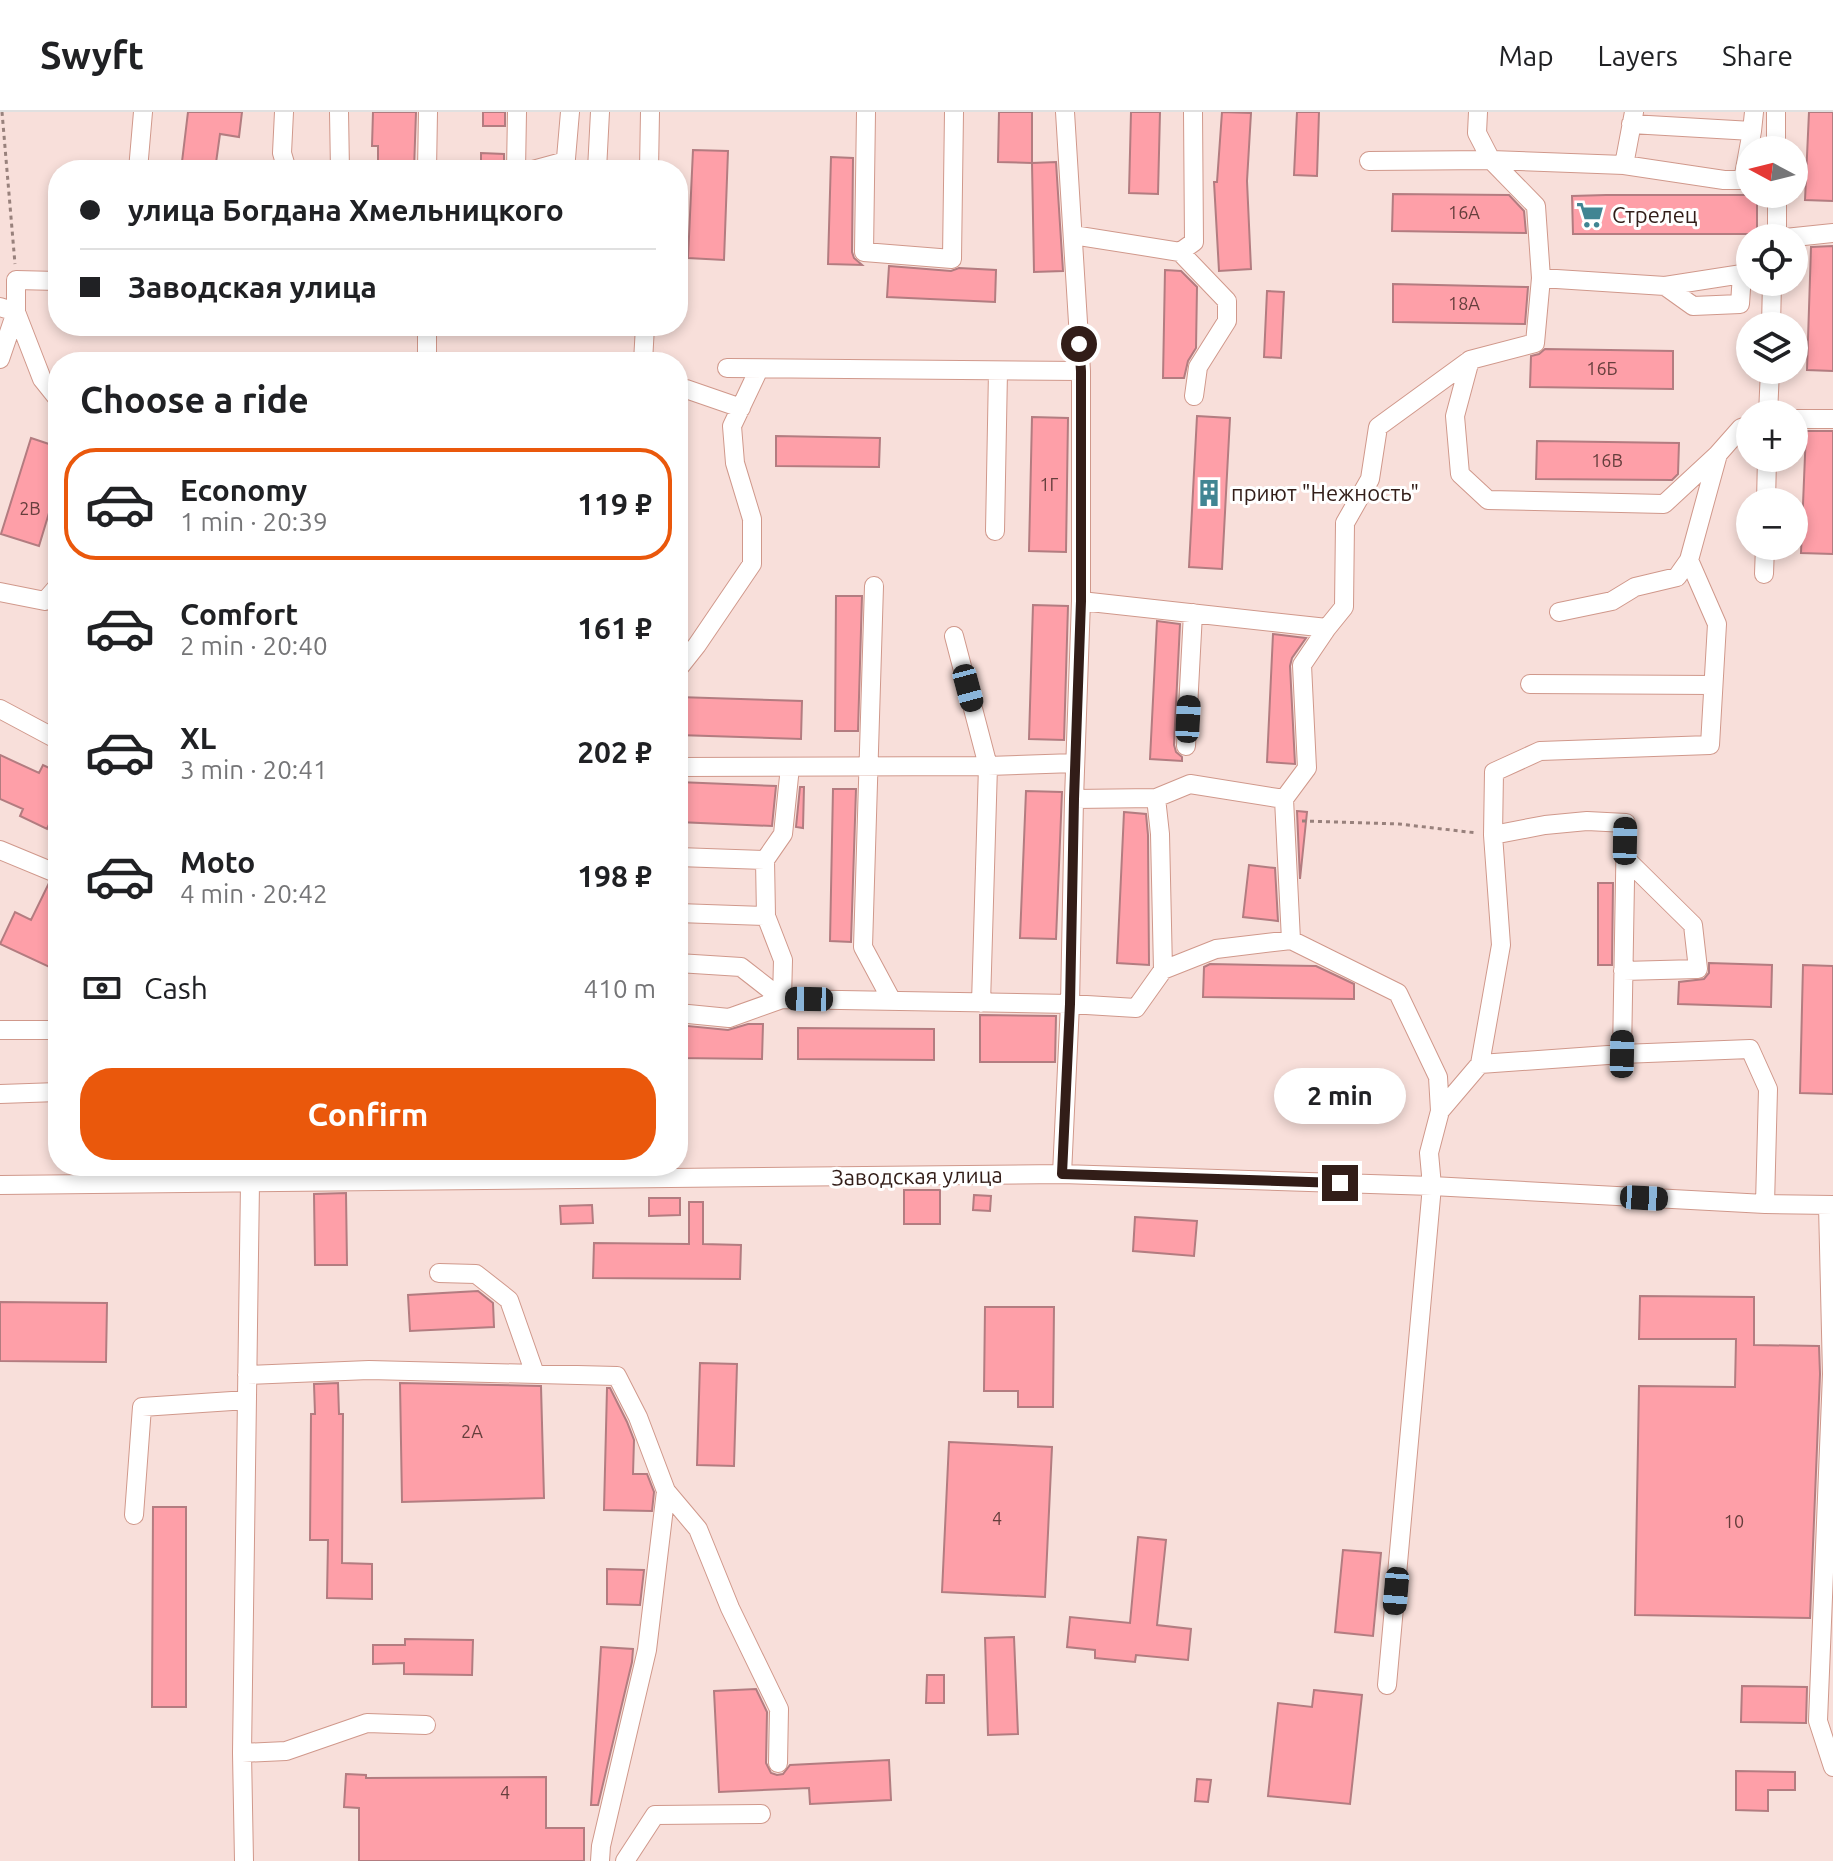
<!DOCTYPE html>
<html lang="en">
<head>
<meta charset="utf-8">
<style>
  body { margin:0; font-family:Ubuntu,sans-serif; background:#f6f6f6; color:#202124; height:100vh; display:flex; flex-direction:column; font-size:30px; white-space:nowrap }
  * { box-sizing:border-box; margin:0 }
  p { font-size:26px; color:#757577 }
  .icon { flex:none; width:44px; height:44px; fill:none; stroke:currentColor; stroke-width:2; stroke-linecap:round; stroke-linejoin:round }
  .map { position:relative; flex:1; overflow:hidden }
  .details { position:absolute; left:48px; top:240px; width:640px; height:824px; display:flex; flex-direction:column; background:#fff; border-radius:32px; box-shadow:0 4px 12px #0003 }
  .details>* { flex:none }
  .hud { position:absolute; left:48px; top:48px; width:640px; height:176px; border-radius:32px; box-shadow:0 4px 12px #0003; display:grid; align-content:center; height:176px; padding:0 32px; background:#fff }
  .needle { width:52px; rotate:277deg }
  .buttons { position:absolute; left:1736px; top:24px; display:grid; gap:16px }
  .buttons a { display:grid; place-items:center; width:72px; height:72px; border-radius:50%; background:#fff; box-shadow:0 4px 12px #0003; font-size:40px }
  .end { position:absolute; width:36px; height:36px; margin:-18px; border:10px solid #321d18; background:#fff; box-shadow:0 0 0 4px #fff }
  .from { border-radius:50% }
  .bubble { position:absolute; height:56px; border-radius:28px; background:#fff; box-shadow:0 4px 12px #0003; font-size:26px; font-weight:700; line-height:56px; text-align:center }
  .car { position:absolute; width:24px; height:48px; margin:-24px -12px; border-radius:10px; box-shadow:0 0 6px 2px #0007; background:linear-gradient(#222 24%,#8ab4d8 0 40%,#222 0 76%,#8ab4d8 0 86%,#222 0) }
  .hud b { display:flex; align-items:center; gap:28px; height:76px; font-size:30px }
  .hud b+b { border-top:2px solid #e0e0e0 }
  .hud i { width:20px; height:20px; background:#202124 }
  ul { padding:0; list-style:none }
  li { display:flex; align-items:center; gap:24px; height:112px; margin:0 16px 12px; padding:0 16px; border:4px solid transparent; border-radius:32px }
  li div { flex:1 }
  li b { display:block; font-size:30px }
  li em { font-style:normal; font-weight:700 }
  li.current { border-color:#ea580c }
  li>.icon { width:72px; height:72px; stroke-width:1.5 }
  h2 { padding:0 32px; font-size:36px; line-height:96px }
  .pay { display:flex; align-items:center; gap:20px; height:88px; padding:0 32px; font-size:30px }
  .pay p { margin-inline-start:auto }
  .action { display:flex; gap:16px; margin-top:auto; padding:16px 32px }
  .action a { flex:1; height:92px; border-radius:32px; background:#ea580c; color:#fff; font-size:32px; font-weight:700; line-height:92px; text-align:center }
  header { display:flex; align-items:center; gap:48px; box-sizing:border-box; height:112px; padding:0 40px; background:#fff; border-bottom:2px solid #e0e0e0 }
  header strong { font-size:38px }
  nav { display:flex; gap:44px; margin-inline-start:auto; font-size:28px }
  .map>svg:first-child { display:block }
  .building { fill:#fe9fa8; stroke:#b37c80; stroke-width:2 }
  .lines { fill:none; stroke-linecap:round; stroke-linejoin:round }
  .minor-casing { stroke:#d0988b; stroke-width:20 }
  .path { stroke:#98817c; stroke-width:3; stroke-dasharray:4 4; stroke-linecap:butt }
  .minor { stroke:#fff; stroke-width:18 }
  .route { stroke:#321d18; stroke-width:10 }
  .labels { text-anchor:middle; stroke-width:6; stroke-linejoin:round; paint-order:stroke }
  .number-label { font-size:18px; fill:#653e3c }
  .poi-label { font-size:22px; fill:#321d18; stroke:#fff; text-anchor:start }
  .street-label { font-size:22px; fill:#321d18; stroke:#fff }
</style>
</head>
<body>
<header>
<strong>Swyft</strong>
<nav><a>Map</a><a>Layers</a><a>Share</a></nav>
</header>
<div class="map">
<svg width="1833" height="1749" viewBox="0 0 1833 1749">
  <rect width="100%" height="100%" fill="#f8dfda"/>
  <!-- building -->
  <path class="building" d="M188,0H242L239,25L220,22L215,58H181Z
    M373,0H416L414,58H378V34H372Z
    M483,0H505V14H483Z
    M999,0H1032V51L998,50Z
    M1131,0H1160L1158,82L1129,81Z
    M1222,0L1251,1L1247,69L1251,157L1219,159L1214,70H1217Z
    M1297,0H1319L1317,64L1294,63Z
    M1809,0H1833V89L1805,88Z
    M693,38L728,39L724,148L688,146Z
    M481,41L504,42V58H481Z
    M831,45L853,46L852,140L854,146L862,153L828,152Z
    M1056,50L1063,159L1034,160L1032,51Z
    M1393,82L1509,83L1524,99L1526,121L1392,119Z
    M1606,83H1757V122H1573L1572,84Z
    M1833,134V259L1807,258L1811,135Z
    M889,154L951,159L959,156L996,158L995,190L887,185Z
    M1165,158L1181,159L1197,175L1196,236L1188,249L1184,266H1163Z
    M1393,172L1528,175L1525,212L1393,210Z
    M1267,179L1284,180L1281,246L1264,245Z
    M1545,237L1673,239V277L1530,275L1531,244L1539,242Z
    M1197,304L1230,306L1222,457L1189,455Z
    M1032,305L1068,306L1066,440L1029,439Z
    M1806,319H1833V442L1801,441Z
    M776,324L880,326L879,355L776,354Z
    M31,326L58,335V371L39,434L1,422Z
    M1537,329L1679,331L1678,362L1672,368L1536,367Z
    M836,484H862L858,619H835Z
    M1033,493L1068,494L1064,628L1029,627Z
    M1157,509L1180,512L1174,633L1176,640L1182,645V649L1150,647Z
    M1273,522L1306,526L1292,546L1290,554L1295,652L1267,650Z
    M678,585L802,589L801,627L678,623Z
    M0,643L39,661L43,653L58,660V714L50,710L47,717L20,704L23,697L0,687Z
    M678,670L776,674L772,714L678,710Z
    M800,675H804L803,716L796,715Z
    M833,677H856L851,830L830,829Z
    M1026,679L1062,680L1056,827L1020,826Z
    M1297,699L1307,700L1300,767Z
    M1124,700L1146,702L1148,723L1149,853L1117,851Z
    M1249,753L1275,756L1278,809L1243,805Z
    M49,771L58,774V859L0,832L15,800L31,808Z
    M1598,771H1613L1612,853H1598Z
    M1709,851L1772,853L1771,895L1678,892L1679,870L1704,867L1709,861Z
    M1210,852L1316,854L1354,872V887L1203,885L1204,855Z
    M1803,853L1833,854V982L1800,981Z
    M980,903L1056,904L1055,950H980Z
    M748,912H763L762,947L678,946V913L728,918Z
    M798,916L934,917V948L798,947Z
    M904,1078H940V1112H904Z
    M346,1081L347,1153H315L314,1082Z
    M974,1083L991,1084L990,1099L973,1098Z
    M649,1086H680V1103L649,1104Z
    M689,1090H703V1132L741,1133L740,1167L593,1166L594,1131L689,1132Z
    M592,1093L593,1111L561,1112L560,1094Z
    M1135,1105L1197,1109L1194,1144L1133,1139Z
    M478,1179L493,1191L494,1215L410,1219L408,1183Z
    M1640,1184L1754,1185V1233L1819,1234L1820,1262L1810,1506L1635,1503L1639,1274L1735,1275L1736,1227H1639Z
    M0,1190L107,1191L106,1250L0,1249Z
    M985,1195H1054L1053,1295H1018V1279H984Z
    M700,1251L737,1252L734,1354L697,1353Z
    M338,1271L339,1302H343L342,1451L372,1452V1487L327,1486L328,1428H310L311,1302H315L314,1272Z
    M400,1271L541,1274L544,1386L402,1390Z
    M607,1276H610L627,1310L634,1328L633,1362H647L654,1380L652,1399L604,1398Z
    M949,1330L1052,1335L1045,1485L942,1480Z
    M153,1395H186V1595H152Z
    M1138,1425L1166,1428L1157,1513L1191,1517L1188,1548L1136,1543L1135,1550L1095,1546V1538L1067,1535L1070,1505L1130,1511Z
    M1343,1438L1381,1441L1373,1524L1335,1520Z
    M607,1457L644,1458L640,1493L607,1492Z
    M1014,1525L1018,1622L988,1623L985,1526Z
    M405,1527L473,1528L472,1563L404,1562V1551L373,1552V1533H405Z
    M601,1535L633,1537L632,1550L598,1693H591Z
    M927,1563H944V1591H926Z
    M1742,1574L1807,1575L1806,1611L1741,1610Z
    M756,1577L767,1600L766,1651L771,1661L777,1663L783,1662L790,1653L889,1648L891,1688L810,1692L809,1676L719,1680L714,1579Z
    M1314,1578L1362,1583L1350,1692L1268,1684L1278,1591L1312,1595Z
    M1736,1659L1795,1660V1678H1768V1699L1736,1698Z
    M346,1662L366,1663V1666L546,1665V1716H584V1749H359V1696L344,1695Z
    M1197,1667L1211,1668L1208,1690L1195,1689Z"/>
  <g class="lines">
    <!-- minor casing -->
    <g class="minor-casing">
      <path id="minor" d="M284,0L282,41L287,58
        M339,0L340,58
        M866,0L864,140L952,147L954,0
        M1478,0L1477,21L1491,48L1536,94L1541,166L1535,231L1470,248L1455,304L1460,362L1488,388L1664,392L1718,342
        M1776,0V38
        M1631,12L1752,19L1754,0
        M1369,49L1491,48L1624,53L1634,0
        M1624,53L1724,68H1743L1752,19
        M138,58L143,0
        M427,58L428,0
        M516,58L517,0
        M533,58L566,49
        M565,58L570,0
        M597,58L600,0
        M649,58L650,0
        M1777,82V126
        M1073,123L1180,140L1194,130L1193,0
        M1785,126L1833,121
        M1180,140L1227,189V209L1198,255L1194,284
        M1541,166L1665,174L1742,162L1740,192L1693,194L1665,174
        M0,195L16,200L42,267L58,287
        M427,214V250
        M1771,214L1772,170
        M0,247L16,200V168L58,169
        M643,250L645,214
        M727,256L1081,259
        M678,279L686,277L741,296
        M1768,302L1770,258
        M1794,307H1833
        M1766,390L1767,346
        M995,419L998,259
        M1764,462L1765,434
        M874,474L863,835L892,889
        M0,480L45,489L58,474
        M1081,489L1327,516L1344,495L1345,411L1370,367L1378,315L1470,248
        M1559,500L1612,489L1635,475L1677,465L1689,448L1718,342L1741,316L1750,313
        M954,524L988,654L981,891
        M678,557L697,533L752,452V407L735,351L732,314L759,257
        M1530,572L1713,573
        M0,597L58,628
        M1186,634L1193,501
        M678,655L988,654L1075,651
        M1156,686L1160,722L1163,858
        M1074,687L1156,686L1190,672L1284,687
        M1493,723L1545,713L1587,709L1626,711L1622,942
        M0,738L58,762
        M678,745L765,748
        M678,801L766,804
        M1291,828L1284,687L1307,656L1302,553L1327,516
        M678,851L741,855L782,887
        M1623,859L1698,857L1693,813L1625,746
        M782,887L783,848L766,804L765,748L783,722L790,655
        M678,901L729,906L782,887L1070,892L1136,896L1163,858L1216,837L1291,828L1398,881L1438,965L1440,999
        M0,918H58
        M1480,952L1622,942L1750,937L1768,977L1765,1092
        M0,982L58,980
        M1062,1062L1070,892L1074,687L1081,489V259L1065,0
        M0,1073L1062,1062L1432,1074L1765,1092L1833,1093
        M1828,1093L1832,1262L1818,1609L1833,1655
        M439,1161L476,1162L509,1188L535,1262
        M247,1263L369,1258L617,1264L638,1305L666,1379L647,1538L601,1734L600,1749
        M666,1379L698,1417L730,1496L779,1597L778,1651
        M134,1403L142,1295L247,1288
        M1387,1573L1432,1074L1429,1041L1440,999L1480,952L1501,833L1493,723L1494,660L1540,639L1710,633L1717,512L1689,448
        M242,1641L286,1639L367,1611L426,1613
        M244,1749L242,1641L250,1071
        M625,1749L655,1703L761,1702"/>
    </g>
    <!-- path -->
    <path class="path" d="M2,0L15,152
      M1302,709L1399,712L1477,721"/>
    <!-- minor -->
    <use href="#minor" class="minor"/>
  </g>
  <g class="lines">
    <!-- route -->
    <path class="route" d="M1079,232L1081,259V489L1074,687L1070,892L1062,1062L1340,1071"/>
  </g>
  <!-- icons -->
  <defs>
    <g id="supermarket-bare" transform="scale(2.16)"><path d="M-6-5.5h2.5l.6 2H6L4.5 2H-2.5L-4.4-4H-6ZM-1.5 3.2a1.3 1.3 0 1 0 .1 0ZM3 3.2a1.3 1.3 0 1 0 .1 0Z" fill="#418593" stroke="#fff" stroke-width="2.5" paint-order="stroke"/></g>
    <g id="building-bare" transform="scale(2.16)"><path d="M-4-6H4V6H1V3H-1V6H-4ZM-2.5-4.3h1.7v1.8h-1.7ZM.8-4.3h1.7v1.8H.8ZM-2.5-1h1.7V.8h-1.7ZM.8-1h1.7V.8H.8Z" fill="#418593" stroke="#fff" stroke-width="2.5" paint-order="stroke"/></g>
  </defs>
  <g fill-rule="evenodd">
    <use href="#supermarket-bare" x="1590" y="103"/>
    <use href="#building-bare" x="1209" y="381"/>
  </g>
  <g class="labels">
    <!-- number labels -->
    <g class="number-label">
      <text x="1464" y="107">16А</text>
      <text x="1464" y="198">18А</text>
      <text x="1602" y="263">16Б</text>
      <text x="1607" y="355">16В</text>
      <text x="1049" y="379">1Г</text>
      <text x="30" y="403">2В</text>
      <text x="472" y="1326">2А</text>
      <text x="997" y="1413">4</text>
      <text x="1734" y="1416">10</text>
      <text x="505" y="1687">4</text>
    </g>
    <!-- poi labels -->
    <g class="poi-label">
      <text x="1612" y="111">Стрелец</text>
      <text x="1231" y="389">приют "Нежность"</text>
    </g>
    <!-- street labels -->
    <g class="street-label">
      <text transform="translate(917 1064) rotate(-1)" y="8">Заводская улица</text>
    </g>
  </g>
</svg>
<div class="buttons">
<a><svg class="needle" viewBox="-14 -14 28 28"><path d="M0-13l5 13h-10z" fill="#e53935"/><path d="M0 13l5-13h-10z" fill="#757577"/></svg></a>
<a><svg class="icon" aria-label="locate" viewBox="0 0 24 24"><circle cx="12" cy="12" r="6"/><path d="M12 2v4M12 18v4M2 12h4M18 12h4"/></svg></a>
<a><svg class="icon" aria-label="layers" viewBox="0 0 24 24"><path d="M12 4l9 5-9 5-9-5zM3 14l9 5 9-5"/></svg></a>
<a>+</a>
<a>−</a>
</div>
<i class="end from" style="left:1079px;top:232px"></i>
<i class="end" style="left:1340px;top:1071px"></i>
<div class="bubble" style="left:1274px;top:956px;width:132px">2 min</div>
<i class="car" style="left:968px;top:576px;rotate:165deg"></i>
<i class="car" style="left:1188px;top:607px;rotate:3deg"></i>
<i class="car" style="left:1625px;top:729px;rotate:1deg"></i>
<i class="car" style="left:809px;top:887px;rotate:271deg"></i>
<i class="car" style="left:1622px;top:942px;rotate:1deg"></i>
<i class="car" style="left:1644px;top:1086px;rotate:93deg"></i>
<i class="car" style="left:1396px;top:1479px;rotate:185deg"></i>
<div class="hud">
<b><i class="from"></i>улица Богдана Хмельницкого</b>
<b><i></i>Заводская улица</b>
</div>
<section class="details">
<h2>Choose a ride</h2>
<ul>
<li class="current"><svg class="icon" aria-label="car" viewBox="0 0 24 24"><path d="M5 17H2v-5l4-1 3-4h7l3 4 3 1v5h-3M9 17h6M6 11h13"/><circle cx="7" cy="17" r="2"/><circle cx="17" cy="17" r="2"/></svg><div><b>Economy</b><p>1 min · 20:39</p></div><em>119 ₽</em></li>
<li><svg class="icon" aria-label="car" viewBox="0 0 24 24"><path d="M5 17H2v-5l4-1 3-4h7l3 4 3 1v5h-3M9 17h6M6 11h13"/><circle cx="7" cy="17" r="2"/><circle cx="17" cy="17" r="2"/></svg><div><b>Comfort</b><p>2 min · 20:40</p></div><em>161 ₽</em></li>
<li><svg class="icon" aria-label="car" viewBox="0 0 24 24"><path d="M5 17H2v-5l4-1 3-4h7l3 4 3 1v5h-3M9 17h6M6 11h13"/><circle cx="7" cy="17" r="2"/><circle cx="17" cy="17" r="2"/></svg><div><b>XL</b><p>3 min · 20:41</p></div><em>202 ₽</em></li>
<li><svg class="icon" aria-label="car" viewBox="0 0 24 24"><path d="M5 17H2v-5l4-1 3-4h7l3 4 3 1v5h-3M9 17h6M6 11h13"/><circle cx="7" cy="17" r="2"/><circle cx="17" cy="17" r="2"/></svg><div><b>Moto</b><p>4 min · 20:42</p></div><em>198 ₽</em></li>
</ul>
<div class="pay"><svg class="icon" aria-label="cash" viewBox="0 0 24 24"><path d="M3 7h18v10H3z"/><circle cx="12" cy="12" r="2"/></svg>Cash<p>410 m</p></div>
<div class="action"><a>Confirm</a></div>
</section>
</div>
</body>
</html>
